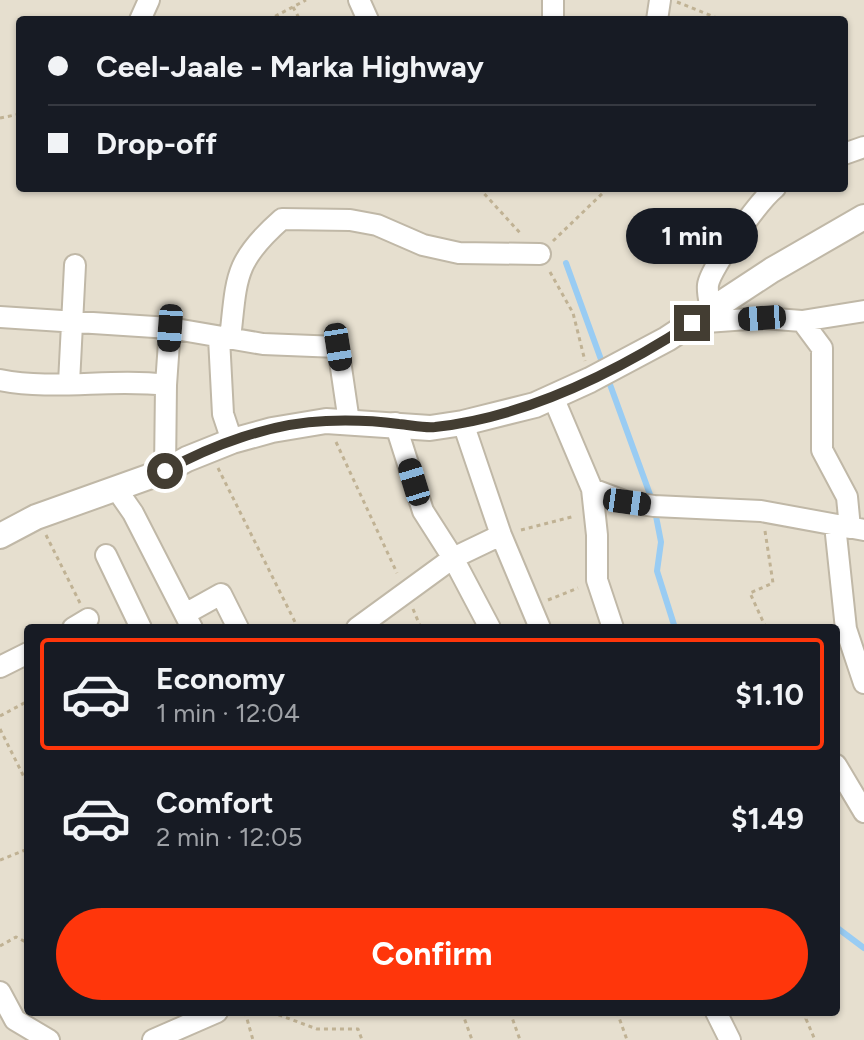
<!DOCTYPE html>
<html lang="en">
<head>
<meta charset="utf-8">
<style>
  body { margin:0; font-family:Figtree,sans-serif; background:#20242c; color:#f1f3f6; height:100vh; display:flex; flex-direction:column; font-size:30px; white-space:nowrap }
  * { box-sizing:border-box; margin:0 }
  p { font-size:26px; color:#9ea1a6 }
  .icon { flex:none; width:44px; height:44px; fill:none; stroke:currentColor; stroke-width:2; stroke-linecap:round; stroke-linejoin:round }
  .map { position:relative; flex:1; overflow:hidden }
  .side { position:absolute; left:24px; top:624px; width:816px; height:392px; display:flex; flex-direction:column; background:#171b24; border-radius:8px; box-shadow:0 2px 6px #0004 }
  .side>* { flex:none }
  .hud { position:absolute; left:16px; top:16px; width:832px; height:176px; border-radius:8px; box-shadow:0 2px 6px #0004; display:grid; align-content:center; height:176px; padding:0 32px; background:#171b24 }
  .end { position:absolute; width:36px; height:36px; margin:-18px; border:10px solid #433d32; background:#fff; box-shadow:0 0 0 4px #fff }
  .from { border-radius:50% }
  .bubble { position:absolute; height:56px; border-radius:28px; background:#171b24; box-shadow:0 2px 6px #0004; font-size:26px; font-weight:700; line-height:56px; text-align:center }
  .car { position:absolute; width:24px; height:48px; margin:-24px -12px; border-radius:10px; box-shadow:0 0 6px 2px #0007; background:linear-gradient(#222 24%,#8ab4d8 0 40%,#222 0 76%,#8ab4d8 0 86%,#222 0) }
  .hud b { display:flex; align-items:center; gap:28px; height:76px; font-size:30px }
  .hud b+b { border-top:2px solid #363941 }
  .hud i { width:20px; height:20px; background:#f1f3f6 }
  ul { padding:14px 0 0; list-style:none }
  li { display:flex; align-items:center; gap:24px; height:112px; margin:0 16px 12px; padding:0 16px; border:4px solid transparent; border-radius:8px }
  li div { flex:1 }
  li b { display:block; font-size:30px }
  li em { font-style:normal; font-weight:700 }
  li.on { border-color:#ff360b }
  li>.icon { width:72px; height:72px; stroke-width:1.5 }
  .action { display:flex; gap:16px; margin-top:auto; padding:16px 32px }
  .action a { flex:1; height:92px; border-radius:48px; background:#ff360b; color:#fff; font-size:32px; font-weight:700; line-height:92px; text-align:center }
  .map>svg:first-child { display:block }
  .residential { fill:#e6dfcf; fill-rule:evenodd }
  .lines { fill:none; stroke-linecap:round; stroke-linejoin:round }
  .stream { stroke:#99ccf3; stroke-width:6 }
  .minor-casing { stroke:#c0b8a7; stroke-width:24 }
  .tertiary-casing { stroke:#c0b8a7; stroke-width:28 }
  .path { stroke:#c0b294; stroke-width:3; stroke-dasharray:4 4; stroke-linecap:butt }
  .minor { stroke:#fff; stroke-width:20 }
  .tertiary { stroke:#fff; stroke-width:24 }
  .route { stroke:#433d32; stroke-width:10 }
</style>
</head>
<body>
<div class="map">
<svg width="864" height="1040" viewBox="0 0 864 1040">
  <rect width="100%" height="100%" fill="#f2ede1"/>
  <!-- residential -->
  <path class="residential" d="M0,0H864V1040H0ZM20,20H844V188H20ZM28,628H836V1012H28Z"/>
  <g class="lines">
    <!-- stream -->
    <path class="stream" d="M566,263L603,365
      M608,379L652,500
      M655,511L661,542L657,571L675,628
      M836,927L864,948"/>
    <!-- minor casing -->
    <g class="minor-casing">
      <path id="minor" d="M359,0L368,20
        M553,0V20
        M140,20L149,0
        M657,20L660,0
        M844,154L864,147
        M711,310C710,303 707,293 708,285C710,268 760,200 775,188
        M0,317L170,328L263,344L338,347L349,422
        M802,321L864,311
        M692,323L762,318L802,321L822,348V450L847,497L850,528
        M219,338L223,414L232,441
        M230,339C237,278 233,262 282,219L350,220L377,225L423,245L459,253L540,254
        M0,380C54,391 111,378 166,385
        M69,383L75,265
        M553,397L592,489L597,535V580L613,628
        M395,423L423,511L453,558L490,628
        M463,423L501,535L540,628
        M165,471L166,385L170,328
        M592,489L627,502L654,506L761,511L864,530
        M117,490L133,513L192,628
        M835,525L846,629L864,683
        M106,555L141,628
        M185,614L221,594L238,628
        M73,628L88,619
        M357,628L453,558L501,535
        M0,667L28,653
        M836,765L864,812
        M0,992L15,1020L49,1040
        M716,1012L730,1040
        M153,1040L217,1012"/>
    </g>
    <!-- tertiary casing -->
    <g class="tertiary-casing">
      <path id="tertiary" d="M0,536L36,517L165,471L187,459L232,441L272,430L326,421L430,428L463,423L535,405L590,380L667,339L772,270L864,217"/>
    </g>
    <!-- path -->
    <path class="path" d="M677,2L722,20
      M293,7L300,20
      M268,20L306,0
      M0,118L20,114
      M479,188L521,234
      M553,241L608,188
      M550,272L573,313L585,361
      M336,442L397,573
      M218,468L298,628
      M521,530L575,516
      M765,531L773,583L750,593L766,628
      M46,535L80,603
      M548,600L578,588
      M413,609L421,628
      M0,716L28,701
      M0,729L28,785
      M0,860L28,849
      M0,946L16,937L28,943
      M245,1012L253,1040
      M271,1012L317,1029H358L362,1040
      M462,1012L472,1040
      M510,1012L520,1040
      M617,1012L627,1040
      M810,1012L806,1019L815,1040"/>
    <!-- minor -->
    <use href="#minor" class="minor"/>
    <!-- tertiary -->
    <use href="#tertiary" class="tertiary"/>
  </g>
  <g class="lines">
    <!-- route -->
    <path class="route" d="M165,471C212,445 271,423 326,421C350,420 376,421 399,424C411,425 423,428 435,427C527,417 615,373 692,323"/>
  </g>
</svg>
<i class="end from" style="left:165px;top:471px"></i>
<i class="end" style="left:692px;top:323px"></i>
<div class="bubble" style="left:626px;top:208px;width:132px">1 min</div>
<i class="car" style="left:762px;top:318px;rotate:266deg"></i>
<i class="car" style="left:170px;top:328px;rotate:184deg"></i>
<i class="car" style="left:338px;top:347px;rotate:171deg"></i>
<i class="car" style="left:414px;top:482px;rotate:343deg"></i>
<i class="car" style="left:627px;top:502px;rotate:98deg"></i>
<div class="hud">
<b><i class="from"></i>Ceel-Jaale - Marka Highway</b>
<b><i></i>Drop-off</b>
</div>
<section class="side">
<ul>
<li class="on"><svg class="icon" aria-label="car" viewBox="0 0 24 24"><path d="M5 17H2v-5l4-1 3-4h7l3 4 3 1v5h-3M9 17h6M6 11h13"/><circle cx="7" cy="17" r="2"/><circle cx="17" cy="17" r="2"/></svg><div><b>Economy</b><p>1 min · 12:04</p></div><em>$1.10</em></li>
<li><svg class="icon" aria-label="car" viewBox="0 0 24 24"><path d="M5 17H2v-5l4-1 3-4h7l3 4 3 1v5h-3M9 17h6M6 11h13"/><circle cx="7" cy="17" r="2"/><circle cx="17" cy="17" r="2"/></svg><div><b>Comfort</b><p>2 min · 12:05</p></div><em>$1.49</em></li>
</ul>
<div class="action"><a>Confirm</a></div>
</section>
</div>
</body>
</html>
